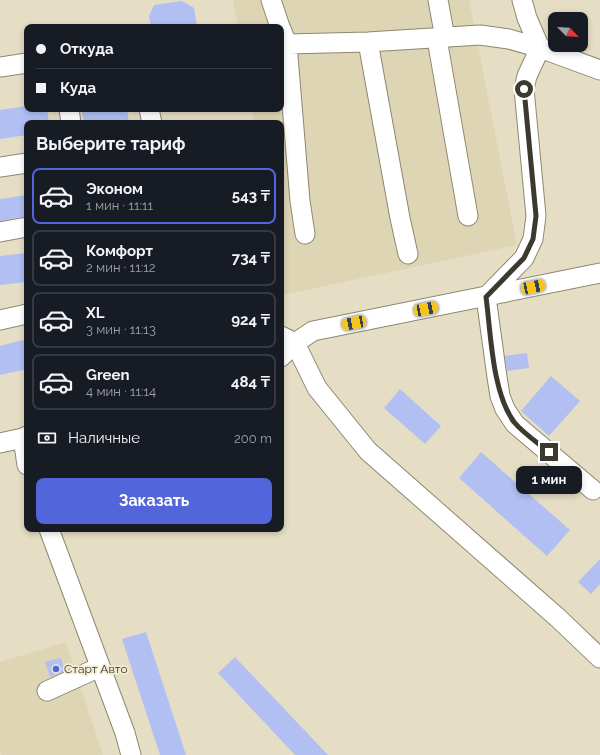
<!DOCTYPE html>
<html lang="ru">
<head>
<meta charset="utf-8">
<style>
  body { margin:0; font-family:Raleway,sans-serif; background:#242831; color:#f1f3f6; height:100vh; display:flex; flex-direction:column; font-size:15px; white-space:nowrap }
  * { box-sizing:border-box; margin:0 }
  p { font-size:13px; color:#9ea1a6 }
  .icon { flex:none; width:22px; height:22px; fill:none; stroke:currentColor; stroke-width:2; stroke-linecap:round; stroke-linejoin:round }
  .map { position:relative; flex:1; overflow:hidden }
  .side { position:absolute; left:24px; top:120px; width:260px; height:412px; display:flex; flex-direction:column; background:#171b24; border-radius:8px; box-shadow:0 2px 6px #0003 }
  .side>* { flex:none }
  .banner { position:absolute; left:24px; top:24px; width:260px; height:88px; border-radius:8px; box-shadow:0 2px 6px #0003; display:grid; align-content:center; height:88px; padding:0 12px; background:#171b24 }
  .needle { width:26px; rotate:115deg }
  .tools { position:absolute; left:548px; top:12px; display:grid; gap:8px }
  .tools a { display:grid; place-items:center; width:40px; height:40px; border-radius:8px; background:#171b24; box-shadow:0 2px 6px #0003; font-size:20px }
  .end { position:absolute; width:18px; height:18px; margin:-9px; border:5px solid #3c392f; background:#fff; box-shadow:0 0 0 2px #fff }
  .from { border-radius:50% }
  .bubble { position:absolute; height:28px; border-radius:8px; background:#171b24; box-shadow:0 2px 6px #0003; font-size:13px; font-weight:700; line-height:28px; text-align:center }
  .car { position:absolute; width:12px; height:24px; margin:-12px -6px; border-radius:5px; box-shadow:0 0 3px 1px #0007; background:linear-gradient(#f5c518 24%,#345 0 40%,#f5c518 0 76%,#345 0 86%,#f5c518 0) }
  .banner b { display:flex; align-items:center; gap:14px; height:38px; font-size:15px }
  .banner b+b { border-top:1px solid #363941 }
  .banner i { width:10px; height:10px; background:#f1f3f6 }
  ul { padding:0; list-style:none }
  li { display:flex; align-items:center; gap:12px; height:56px; margin:0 8px 6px; padding:0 4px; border:2px solid #363941; border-radius:8px }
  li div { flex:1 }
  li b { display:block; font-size:15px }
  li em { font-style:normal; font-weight:700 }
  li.active { border-color:#5265da }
  li>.icon { width:36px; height:36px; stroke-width:1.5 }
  h2 { padding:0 12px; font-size:18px; line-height:48px }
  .pay { display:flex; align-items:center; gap:10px; height:44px; padding:0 12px; font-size:15px }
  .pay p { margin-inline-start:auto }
  .button { display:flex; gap:8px; margin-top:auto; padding:8px 12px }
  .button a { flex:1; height:46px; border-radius:8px; background:#5265da; color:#fff; font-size:16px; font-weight:700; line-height:46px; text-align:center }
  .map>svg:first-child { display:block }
  .built { fill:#ded5b4 }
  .building { fill:#b1bff3 }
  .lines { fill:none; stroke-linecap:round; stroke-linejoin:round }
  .minor-casing { stroke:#8e8770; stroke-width:21 }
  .minor { stroke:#fff; stroke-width:19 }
  .route { stroke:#3c392f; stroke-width:5 }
  .poi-dot { fill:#5265da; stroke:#f2ecd2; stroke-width:1.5 }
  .labels { text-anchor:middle; stroke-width:3.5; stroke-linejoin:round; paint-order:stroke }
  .poi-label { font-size:12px; fill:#3c392f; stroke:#f2ecd2; text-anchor:start }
</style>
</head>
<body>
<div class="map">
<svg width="600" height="755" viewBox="0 0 600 755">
  <rect width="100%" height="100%" fill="#e5dec5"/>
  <!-- built -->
  <path class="built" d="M233,0H469L517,245L283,295L281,284V123H254L252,109H281V27H238Z
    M66,642L103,755H1L0,752V662Z"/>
  <!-- building -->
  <path class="building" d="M182,1L194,8L197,27H151L149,16L154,5Z
    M27,106V109H47L49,123H27V135L0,139V110Z
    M81,109H127L129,123H84Z
    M27,195V216L0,221V199Z
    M27,253V282L0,285V256Z
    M27,339V369L0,375V346Z
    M527,353L529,368L507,371L505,356Z
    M551,376L580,401L549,436L521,411Z
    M400,389L441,426L425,444L384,408Z
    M481,452L570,530L547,556L459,478Z
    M600,559V584L591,594L578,582Z
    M146,632L186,755H160L122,639Z
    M235,657L328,755H295L218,673Z
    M61,658L65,671L50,677L45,662Z"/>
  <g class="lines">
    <!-- minor casing -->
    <g class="minor-casing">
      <path id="minor" d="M271,0L280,27
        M438,0L445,38
        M522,0L527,18L540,48L527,76L524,89L536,216L533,239L524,258L486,297L497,377L500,396L505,409L515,424L593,490
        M281,29L287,44L300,201L305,234
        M437,39L468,216
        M368,42L400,218L408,254
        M287,44L368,42L480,35L509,39L540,48L600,70
        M0,67L27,63
        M69,109L71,123
        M149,109L152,123
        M0,167L27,163
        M0,232L27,227
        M0,320L27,314
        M281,336L295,343L317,388L368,451L558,618L600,658
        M281,357L295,343L313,331L600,273
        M27,436L23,438L27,465
        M0,443L23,438
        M49,529L125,733L131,755
        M47,691L100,667"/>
    </g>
    <!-- minor -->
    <use href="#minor" class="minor"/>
  </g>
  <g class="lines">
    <!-- route -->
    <path class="route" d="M524,89L536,216L533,239L524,258L486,297C491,334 492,392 514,422C523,433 538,443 549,452"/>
  </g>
  <!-- markers -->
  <circle class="poi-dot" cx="56" cy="669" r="4"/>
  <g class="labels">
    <!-- poi labels -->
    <g class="poi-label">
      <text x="64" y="673">Старт Авто</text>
    </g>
  </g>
</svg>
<div class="tools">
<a><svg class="needle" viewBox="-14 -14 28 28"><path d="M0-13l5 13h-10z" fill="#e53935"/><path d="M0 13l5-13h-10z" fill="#9ea1a6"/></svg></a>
</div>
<i class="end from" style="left:524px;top:89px"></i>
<i class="end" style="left:549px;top:452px"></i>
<div class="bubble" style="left:516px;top:466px;width:66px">1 мин</div>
<i class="car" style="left:533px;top:287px;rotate:78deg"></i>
<i class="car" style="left:426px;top:309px;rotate:79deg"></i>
<i class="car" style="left:354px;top:323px;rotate:259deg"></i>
<div class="banner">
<b><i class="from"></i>Откуда</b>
<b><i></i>Куда</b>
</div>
<section class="side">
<h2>Выберите тариф</h2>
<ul>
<li class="active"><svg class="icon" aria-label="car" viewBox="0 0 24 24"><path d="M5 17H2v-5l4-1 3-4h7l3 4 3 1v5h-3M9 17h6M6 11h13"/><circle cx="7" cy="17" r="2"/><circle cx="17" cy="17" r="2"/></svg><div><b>Эконом</b><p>1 мин · 11:11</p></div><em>543 ₸</em></li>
<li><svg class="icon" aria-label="car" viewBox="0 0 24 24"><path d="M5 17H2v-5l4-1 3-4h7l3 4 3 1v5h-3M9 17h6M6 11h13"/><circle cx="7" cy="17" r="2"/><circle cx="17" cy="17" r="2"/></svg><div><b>Комфорт</b><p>2 мин · 11:12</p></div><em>734 ₸</em></li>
<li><svg class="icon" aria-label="car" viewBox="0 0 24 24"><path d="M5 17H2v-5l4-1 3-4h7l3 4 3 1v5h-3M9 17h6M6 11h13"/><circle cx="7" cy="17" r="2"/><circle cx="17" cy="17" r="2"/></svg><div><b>XL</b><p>3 мин · 11:13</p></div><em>924 ₸</em></li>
<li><svg class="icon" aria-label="car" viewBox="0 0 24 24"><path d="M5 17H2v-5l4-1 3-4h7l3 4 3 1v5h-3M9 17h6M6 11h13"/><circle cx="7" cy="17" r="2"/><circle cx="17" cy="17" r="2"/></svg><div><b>Green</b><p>4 мин · 11:14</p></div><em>484 ₸</em></li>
</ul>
<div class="pay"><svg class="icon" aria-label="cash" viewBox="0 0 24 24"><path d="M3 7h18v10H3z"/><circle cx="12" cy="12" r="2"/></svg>Наличные<p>200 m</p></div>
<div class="button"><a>Заказать</a></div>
</section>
</div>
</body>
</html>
